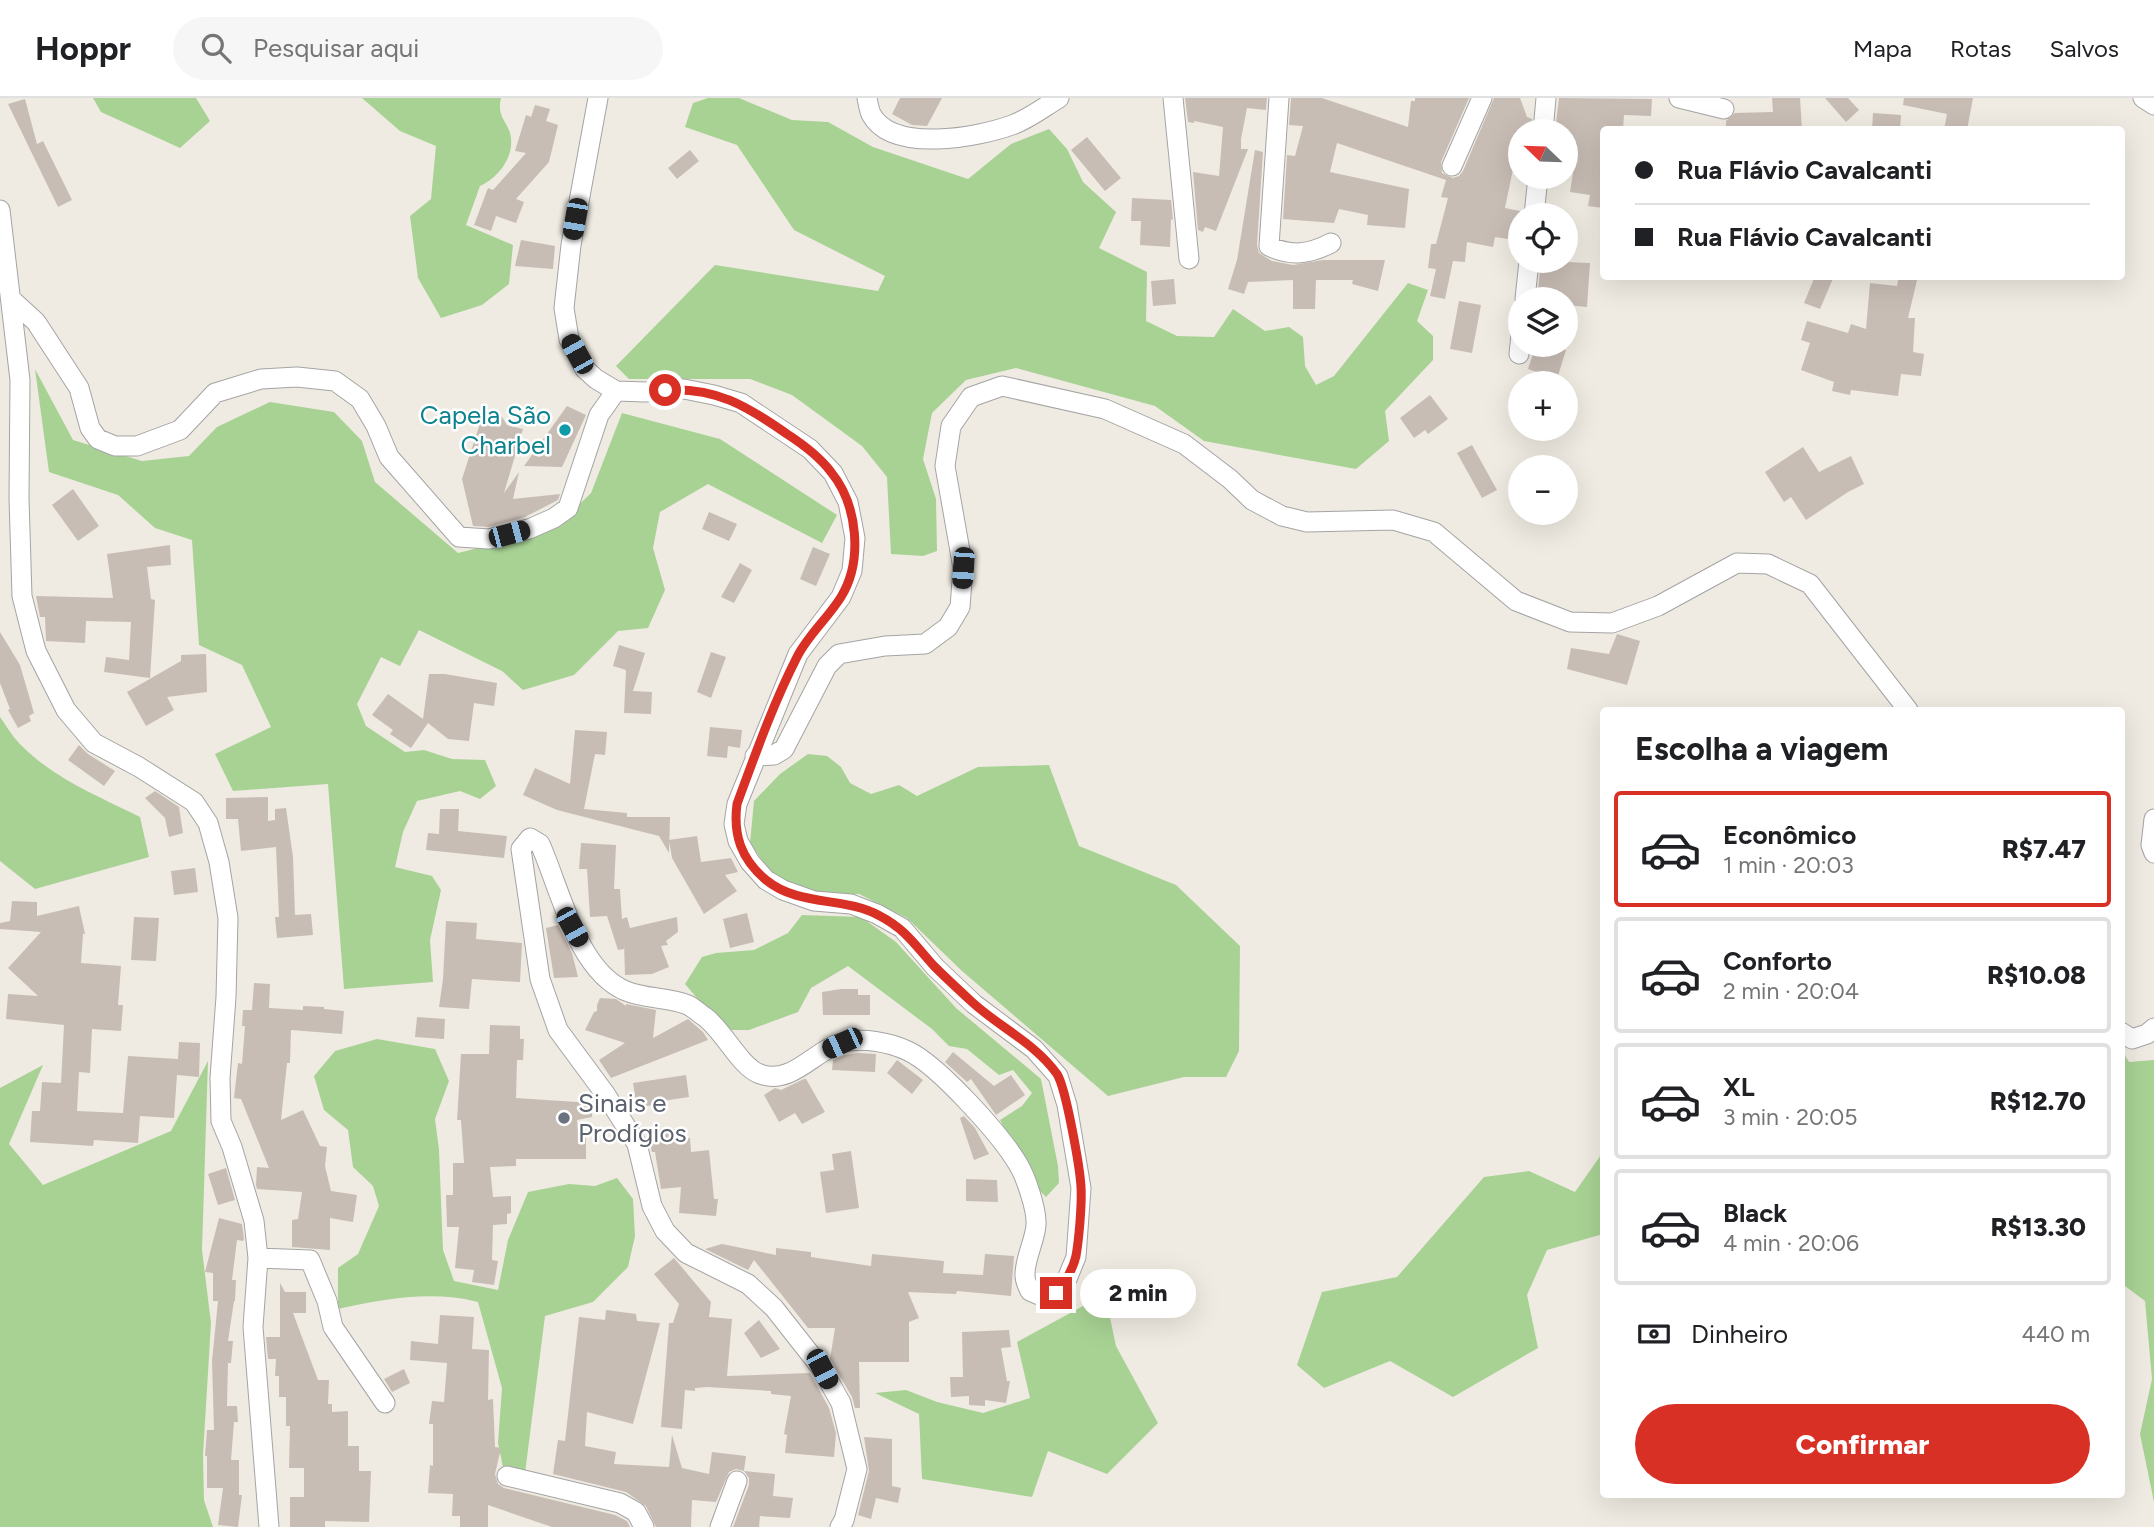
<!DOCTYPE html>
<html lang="pt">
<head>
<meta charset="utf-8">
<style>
  body { margin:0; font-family:Figtree,sans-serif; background:#f6f6f6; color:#202124; height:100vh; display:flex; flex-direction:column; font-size:26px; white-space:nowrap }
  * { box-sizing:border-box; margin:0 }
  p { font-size:23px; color:#757577 }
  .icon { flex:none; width:38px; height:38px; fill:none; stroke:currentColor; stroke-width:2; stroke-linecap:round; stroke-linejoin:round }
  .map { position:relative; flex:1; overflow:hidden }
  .panel { position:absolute; left:1600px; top:609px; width:525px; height:791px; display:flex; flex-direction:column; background:#fff; border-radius:7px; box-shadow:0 7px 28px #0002 }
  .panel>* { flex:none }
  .banner { position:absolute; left:1600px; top:28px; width:525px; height:154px; border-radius:7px; box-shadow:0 7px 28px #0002; display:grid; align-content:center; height:154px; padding:0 35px; background:#fff }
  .needle { width:46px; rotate:293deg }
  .controls { position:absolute; left:1508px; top:21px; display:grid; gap:14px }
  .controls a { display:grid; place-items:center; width:70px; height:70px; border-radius:50%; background:#fff; box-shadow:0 7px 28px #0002; font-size:35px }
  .end { position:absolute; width:32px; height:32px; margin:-16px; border:9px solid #d93025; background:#fff; box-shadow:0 0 0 4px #fff }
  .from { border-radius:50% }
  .bubble { position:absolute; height:49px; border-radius:24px; background:#fff; box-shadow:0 7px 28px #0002; font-size:23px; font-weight:800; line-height:49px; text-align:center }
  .car { position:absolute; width:21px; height:42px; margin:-21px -10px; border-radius:9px; box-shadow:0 0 5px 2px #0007; background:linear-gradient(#222 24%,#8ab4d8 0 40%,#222 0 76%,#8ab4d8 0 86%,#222 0) }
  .banner b { display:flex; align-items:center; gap:24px; height:66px; font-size:26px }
  .banner b+b { border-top:2px solid #e0e0e0 }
  .banner i { width:18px; height:18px; background:#202124 }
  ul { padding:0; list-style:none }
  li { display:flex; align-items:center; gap:21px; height:116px; margin:0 14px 10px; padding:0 21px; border:4px solid #e0e0e0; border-radius:7px }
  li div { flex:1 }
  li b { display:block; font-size:26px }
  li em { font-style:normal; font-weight:800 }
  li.on { border-color:#d93025 }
  li>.icon { width:63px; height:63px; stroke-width:1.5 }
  h2 { padding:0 35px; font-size:32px; line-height:84px }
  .pay { display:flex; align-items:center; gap:18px; height:77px; padding:0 35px; font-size:26px }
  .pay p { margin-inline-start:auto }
  .button { display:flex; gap:14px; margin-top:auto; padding:14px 35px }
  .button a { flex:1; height:80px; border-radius:42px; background:#d93025; color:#fff; font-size:28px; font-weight:800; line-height:80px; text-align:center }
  header { display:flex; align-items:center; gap:42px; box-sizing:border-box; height:98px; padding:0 35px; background:#fff; border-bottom:2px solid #e0e0e0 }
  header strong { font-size:33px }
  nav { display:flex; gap:38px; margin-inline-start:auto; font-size:24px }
  .search { width:490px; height:63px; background:#f6f6f6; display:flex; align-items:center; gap:18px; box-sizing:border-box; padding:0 24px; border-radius:38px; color:#757577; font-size:26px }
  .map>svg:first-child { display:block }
  .forest { fill:#a8d294 }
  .building { fill:#c8bdb5 }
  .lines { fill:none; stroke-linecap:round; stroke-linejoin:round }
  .minor-casing { stroke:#a4a4a4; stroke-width:21 }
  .minor { stroke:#fff; stroke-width:19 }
  .route { stroke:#d93025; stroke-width:9 }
  .culture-dot { fill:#0f9aa8; stroke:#fff; stroke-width:2.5 }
  .worship-dot { fill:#6b7280; stroke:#fff; stroke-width:2.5 }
  .labels { text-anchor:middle; stroke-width:5; stroke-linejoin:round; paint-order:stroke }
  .culture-label { font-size:26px; fill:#0d838f; stroke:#fff; text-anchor:end }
  .worship-label { font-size:26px; fill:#5b616d; stroke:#fff; text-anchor:start }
</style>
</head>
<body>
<header>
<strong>Hoppr</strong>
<div class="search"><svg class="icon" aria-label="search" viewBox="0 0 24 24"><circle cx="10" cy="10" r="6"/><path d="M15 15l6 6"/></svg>Pesquisar aqui</div>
<nav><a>Mapa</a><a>Rotas</a><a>Salvos</a></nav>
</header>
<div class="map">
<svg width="2154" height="1429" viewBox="0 0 2154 1429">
  <rect width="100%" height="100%" fill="#efebe2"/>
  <!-- forest -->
  <path class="forest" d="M93,0H196L210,23L180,50L101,14Z
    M362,0H501C496,21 510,24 511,41C513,61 497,81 480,88L466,127L513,147L509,186L482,207L441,220L418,180L410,118L431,101L436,48L400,33Z
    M708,0H739L792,22L828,24L873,49L968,81L1011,46L1049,31L1067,51L1083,84L1116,114L1099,150L1147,174L1146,223L1177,238L1214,239L1233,211L1265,233L1289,229L1303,239L1305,268L1316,287L1334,278L1408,185L1428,192L1417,223L1433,238V262L1385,313L1389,343L1356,371L1204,343L1155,308L1016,270L966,282L932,315L923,361L936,401L937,453L923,458L891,456L887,379L862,348L792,297L750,281H629L616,268L715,167L878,193L885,178L794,132L737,47L685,29L693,5Z
    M35,271L73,342L142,363L189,358L217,329L270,304L334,314L362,343L375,384L458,455L554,431L591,395L622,315L720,341L837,417L822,445L708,386L660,414L653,450L665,492L648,530L618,533L574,577L523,592L502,573L419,532L400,568L381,559L357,606L366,628L405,654L424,652L452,661L485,662L496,688L480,701L460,693L417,703L403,734L395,769L432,778L441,792L430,842L433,884L344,891L328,686L233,693L215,656L271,629L242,567L199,547L192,442L155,430L118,397L49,374Z
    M0,619C7,629 14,641 23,649C55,681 100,699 140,719L149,759L35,791L0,763Z
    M808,656L827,658L841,669L850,685L871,696L899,687L917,698L978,669L1049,667L1079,748L1176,787L1240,848L1239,953L1226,979H1184L1108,998L962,873L907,820L859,796L829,797L797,791L773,778L750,745L754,703L780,676Z
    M802,817L861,819L896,844L956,910L1041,981L1058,1068L1059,1085L1046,1099L1034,1087L1000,1022L1022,1008L1032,995L1013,972L999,977L967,951L949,948L932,931L848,868L811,890L798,914L749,932H724L685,886L702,859L716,855L754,852L788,835Z
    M377,941L435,951L449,983L435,1021L439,1052L443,1152L454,1183L498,1192L508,1142L528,1094L569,1086L595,1088L617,1080L633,1101L635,1138L628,1169L593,1204L545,1218L525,1375L504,1374L498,1345L502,1290L478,1204C432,1192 383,1201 338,1211V1170L358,1156L379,1108L373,1088L353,1069L348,1032L324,1012L314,978L335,953Z
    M2121,951L2129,964L2154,962V1404L2140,1336L2152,1281L2145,1203L2121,1185Z
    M208,963L202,1152L211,1225L203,1357L204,1402L213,1429H0V990L43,967L9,1046L43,1087L171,1033Z
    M1603,1054V1136L1547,1152L1527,1197L1538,1250L1453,1299L1390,1263L1324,1290L1297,1267L1322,1194L1397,1179L1484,1079L1529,1073L1575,1094Z
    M1105,1196L1116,1248L1158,1325L1107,1376L1048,1353L1032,1399L922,1381L919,1316L875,1295L906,1292L937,1304L983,1315L1030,1300L1017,1244Z"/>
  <!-- building -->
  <path class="building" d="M900,0H942L927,28L912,27L892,16Z
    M1185,0H1267L1266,12L1247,10L1241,41V51H1248L1216,133L1205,129L1203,134L1198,132L1193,74L1219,78L1223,29L1194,23V25L1188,24Z
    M1291,0H1322L1408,29L1411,3H1415V0H1469L1441,64L1442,75L1453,80L1459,78L1463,73L1494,0H1520L1527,19L1532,21L1531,33H1521V43L1519,42L1505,110L1520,113L1514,142L1495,139L1493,149L1467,144L1465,164L1453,163L1445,201L1430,198L1436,171L1428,170L1431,146H1436L1448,100L1441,99L1446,82L1337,45L1330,74L1409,91L1405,130L1367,127L1368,117L1339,111L1334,125L1283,121L1287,57L1295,58L1303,28L1289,27Z
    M1559,0L1652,1L1651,18L1624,17L1623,32H1603V110L1588,108L1590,97L1570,94L1574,68L1566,67V33H1555Z
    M1772,0H1800L1802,31L1726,32V23L1735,15L1773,14Z
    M1825,0H1848L1859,12L1846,24Z
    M1904,0H1973L1967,32H1944L1947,16L1903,7Z
    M25,1L37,46L43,43L72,102L58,109L8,6Z
    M535,7L550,11L546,23L558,27L549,64L516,101L524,104L516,125L496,118L491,133L474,127L488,90L493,92L526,55L515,53L526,17L531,19Z
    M1873,15L1901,17L1900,32H1872Z
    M1087,39L1121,80L1105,93L1071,52Z
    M690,52L699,63L677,81L668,70Z
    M1255,52L1263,54L1257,147L1259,155L1272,163L1293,167L1323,162H1385L1378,193L1352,186L1353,182H1316L1315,211H1293V182L1248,184L1244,196L1228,191L1237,162Z
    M1132,100L1171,102L1173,122L1171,121L1170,149L1140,147L1141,123H1131Z
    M521,142L555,148L553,171L515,168Z
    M1541,163L1590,165L1587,209L1566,207V201H1537Z
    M1815,178H1834L1820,211L1804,205Z
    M1899,178H1918L1908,220H1915L1913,254L1924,256L1921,278L1901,276L1898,298L1851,292L1850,297L1832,293L1834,284L1801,272L1810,245L1801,242L1807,223L1848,235L1851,226L1866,231L1870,185L1897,188Z
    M1174,181L1176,206L1153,208L1151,183Z
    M1459,203L1481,207L1472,255L1450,251Z
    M1536,247H1548L1566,252L1557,281L1528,271Z
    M1430,297L1448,321L1428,336L1425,332L1414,340L1400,320Z
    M567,308L586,317L562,369L524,368Z
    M484,313L502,319L507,327L523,331L504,395L519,374L513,401L560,396L558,402L525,419L488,429L473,428L462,381Z
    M1472,347L1497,392L1482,400L1457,355Z
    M1803,349L1819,374L1851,358L1864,386L1848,394L1806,422L1791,399L1784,404L1765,374Z
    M73,391L99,428L78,443L52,407Z
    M709,414L737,426L729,443L702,431Z
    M170,447L171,467L147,469L151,501L155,502L150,580L104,574L106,559L129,562L131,524L86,523L85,545L46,543L45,519H40L36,498L113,500L107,456Z
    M813,449L830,456L816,488L800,481Z
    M740,465L752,472L734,505L721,499Z
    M0,534L20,567L34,615L29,618L31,623L18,630L8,612L10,611L0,585Z
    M1617,536L1640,543L1627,587L1567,571L1571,550L1609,556Z
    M619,547L645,555L633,593L652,594L651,616L624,615L626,572L613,568Z
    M711,554L726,559L711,600L697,594Z
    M206,556L207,594L167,599L174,612L146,628L127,594L181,563V557Z
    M429,576H445L497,585L494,608L474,605L469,643L448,641L428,625L411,650L390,636L393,632L372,617L388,596L423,621Z
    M710,629L742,632L740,650L728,648L727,660L707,658Z
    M575,632L607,634L605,657L595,656L584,711L627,715V719H670L669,755L659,738L557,712L523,697L535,670L570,686Z
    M79,647L88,656L115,673L104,688L68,662Z
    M155,693L179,709L183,735L169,739L165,720L145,700Z
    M268,699V723L275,722V711L286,710L293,759L295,817L311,816L313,837L277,840L275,819H279L276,749L241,753L238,721H226V700Z
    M440,711H459L458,733L507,738L504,760L426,752L428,735L439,736Z
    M697,738L701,764L731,760L738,774L725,777L737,793L704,816L672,760L669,742Z
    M581,745L616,747L614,791H620L622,821L627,819L630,830L677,819L678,834L666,843L668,847L661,848L669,869L652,876L625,877L624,845V851L618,852L607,818L590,819L587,771H579Z
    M195,770L198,794L174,797L171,773Z
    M12,803L37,804V818L79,808L85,836H83L81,865L121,868L118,907H123L121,933L92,931L90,975L79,974L77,1013L123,1015L128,958L178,961L179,944L200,945L199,979L177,977L174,1020L140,1018L138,1045L94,1042L93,1048L30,1044L32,1013H40L42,984L61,985L64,927L6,921L8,896L38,898L8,870L41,834L0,831V825L10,823Z
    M747,815L754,844L730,850L723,821Z
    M134,819L159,820L156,863L131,862Z
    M446,823L477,825L476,841L522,845L520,884L472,881L469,911L439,909L443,881Z
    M558,827L572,855L578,879L554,880L546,830Z
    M254,885L270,886L269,910L303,912V908L324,909V911L344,913L342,936L291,932L290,965H287L281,1022L303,1012L320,1048L327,1049L325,1068L331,1093L357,1097L353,1124L330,1120V1152L292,1149V1122L298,1121L302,1094L257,1091L256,1087L257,1069L269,1070L241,1001L234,1000L238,965L242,966L245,928H242L243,912H252Z
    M841,891H858V897H870V917H823L822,894Z
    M600,900L616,901L626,908V906L656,912L653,940L688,921L703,934L708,942L611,980L599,962L625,945L585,932L594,914L597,913V907Z
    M417,919L445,921L444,941L415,939Z
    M490,927L520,928V941H524L523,962H517L516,1000L592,1005V1019L577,1022L578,1032H586V1061H516V1068L490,1069L493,1099L511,1098V1115L507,1116V1126L493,1127L492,1162L498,1163L494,1187L472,1184L474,1172L455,1170L459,1129H447L446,1097H453V1065H464L461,1022H457L461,956H489Z
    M953,954L994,988L1011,977L1025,997L996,1017L971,981L967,984L945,964Z
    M858,955L876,956L875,974L832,972L833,962L845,957Z
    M897,962L923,982L912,996L887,975Z
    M686,977L689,999L662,1003L663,1005L637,1010L633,985Z
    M804,981H806L825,1014L802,1026L795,1015L779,1024L764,997L775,990L781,992Z
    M964,1018L975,1030L989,1056L974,1062L960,1020Z
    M646,1031H675V1042L690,1040L691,1054L709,1052L714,1101H718L716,1118L679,1115L681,1089L661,1091L655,1054H652Z
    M851,1053L859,1110L826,1115L820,1074L834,1072L832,1056Z
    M226,1070L235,1102L218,1107L208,1076Z
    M966,1081L997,1082L998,1104L966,1103Z
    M219,1120L242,1126L244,1141L243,1143L237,1142L232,1182H236L235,1203H234L228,1243H233L231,1265H228L227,1308H237L238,1324H234L231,1362H239V1397H242L238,1429L218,1427L223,1390H207V1358H205L207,1332H214L212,1263L218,1203H213V1175L205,1174Z
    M722,1146L776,1157V1150L811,1154V1159L871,1168L872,1156L944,1163L943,1175L983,1177L985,1156L1014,1158L1011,1198L957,1193L956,1196L908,1194L919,1220L909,1224V1264H859L860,1310H855L852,1299L830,1261L835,1230H808L754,1162L748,1172L705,1151Z
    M674,1160L711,1204L709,1219L732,1221L727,1278L810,1275L829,1310L836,1335L834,1359L785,1355L787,1337L784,1336L791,1298L771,1296V1293L707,1289L695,1290V1293L685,1292L682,1331L661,1329L669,1225H673L679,1206L654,1176Z
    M280,1185L285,1194H306V1215H293L318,1282H329L328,1306H332V1314L348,1313V1348H359V1373H371L369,1424L325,1423V1429H290V1399H304V1370H289L290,1328H286V1299H279V1278H275L276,1261H268L266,1239H280Z
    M606,1212L636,1216L637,1223L660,1225L633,1326L587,1314L585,1348L616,1354L614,1366L669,1369L672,1337L682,1370L709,1376L712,1354L746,1358L744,1373L736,1371L729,1374L716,1404L692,1402L691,1429H656L646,1408L626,1394L553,1376L558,1342L565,1343L579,1219L605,1222Z
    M440,1217L474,1219L472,1251L489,1252L488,1302L493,1301L495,1349L501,1350L495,1376L498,1386L504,1390L615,1417L627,1423L630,1429H552L488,1407V1429H460V1418H452L453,1396L428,1395L430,1367L433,1368V1326H429L432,1303L444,1304L447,1265L410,1262L411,1243L438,1246Z
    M759,1222L780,1251L761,1260L744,1235Z
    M1009,1232L1011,1249L1001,1250L1007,1283H1010L1006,1305L985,1302V1308L969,1307V1298L951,1299L950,1279H963L962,1234Z
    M404,1271L410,1285L392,1294L384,1281Z
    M864,1339L892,1341V1388L901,1390L898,1405L876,1400L871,1421L858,1417L869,1373Z
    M744,1373L775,1376L773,1398L793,1400L790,1420L760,1418L759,1429H733L749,1387V1380Z"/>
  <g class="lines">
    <!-- minor casing -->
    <g class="minor-casing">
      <path id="minor" d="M598,0L571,147L564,210L569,241L585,271L596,281L616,293L645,294L684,291L714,297L741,305L810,351L833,375L848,404L855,440L852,473L841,499L798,556L737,706L734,726L738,743L750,764L766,782L783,792L814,803L851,806L877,816L902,830L935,869L974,906L1034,951L1058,978L1067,1007L1081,1090L1076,1159L1067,1181L1056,1195L1044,1199L1030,1193C1028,1189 1025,1183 1025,1178C1024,1162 1035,1143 1036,1127C1037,1112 1026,1079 1018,1066C1001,1037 938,967 908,953C889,944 862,939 841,945C815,952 791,988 760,976C740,969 724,933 705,919C700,916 694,910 688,907C669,899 645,901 626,893C577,873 560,790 540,746L530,740L521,751L540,881L558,932L606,997L637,1046L652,1108L665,1133L686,1155L748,1186L774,1210L822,1271L841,1305L857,1371L844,1422L840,1429
        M867,0C868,5 869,11 871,16C892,56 979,39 1012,27C1029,21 1044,9 1059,0
        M1173,0L1189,161
        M1279,0L1269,148C1291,159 1310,156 1331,145
        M1679,0L1724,11
        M2143,0L2154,7
        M1543,33L1546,0
        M1452,68L1482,0
        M0,112L20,282L19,400L22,498L36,553L66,612L94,645L139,669L194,704L208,725L219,764L228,820L226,899L220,980L221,1023L232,1049L254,1123L258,1160L253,1229L269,1429
        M1534,117L1538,79
        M1525,201L1529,163
        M12,202L36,224L79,290L90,330L98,341L115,348H137L180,332L215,295L261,281L297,279L335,283L360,301L376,328L389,359L459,439L489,441L529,431L554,420L568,410L599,317L616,293
        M1519,256L1521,237
        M755,658L774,657L784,651L827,568L839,556L885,548L925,546L948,529L960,509L963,470L945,368L951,328L971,299L1002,288L1105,311L1184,346L1230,381L1252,402L1282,418L1307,424L1393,422L1434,434L1516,503L1570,524L1612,525L1658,508L1737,465L1768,466L1810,486L1908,612
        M2154,721L2151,747L2154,755
        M2121,934L2132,941L2147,936L2154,930
        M258,1160L310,1162L327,1203L333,1229L385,1305
        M507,1378L620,1405L636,1414L644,1429
        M720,1429L737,1383"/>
    </g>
    <!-- minor -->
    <use href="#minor" class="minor"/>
  </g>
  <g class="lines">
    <!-- route -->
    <path class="route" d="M665,292C716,289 747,308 787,336C804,347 819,358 831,374C858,407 863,463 841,499C828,520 808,537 797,559C773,606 755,657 737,706C733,737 741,761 766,782C799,809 844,798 880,818C905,831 915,847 934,868C946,880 959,892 972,904C999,929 1035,945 1057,976C1066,990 1080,1070 1081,1089C1082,1106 1079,1141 1076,1158C1073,1172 1065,1184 1056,1195"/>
  </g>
  <!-- markers -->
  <circle class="culture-dot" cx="565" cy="332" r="7"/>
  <circle class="worship-dot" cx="564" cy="1020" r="7"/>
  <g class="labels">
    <!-- culture labels -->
    <g class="culture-label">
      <text x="551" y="326">Capela São<tspan x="551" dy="30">Charbel</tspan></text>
    </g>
    <!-- worship labels -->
    <g class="worship-label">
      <text x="578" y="1014">Sinais e<tspan x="578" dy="30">Prodígios</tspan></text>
    </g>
  </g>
</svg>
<div class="controls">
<a><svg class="needle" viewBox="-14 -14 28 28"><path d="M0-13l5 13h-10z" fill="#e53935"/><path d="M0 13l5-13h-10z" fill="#757577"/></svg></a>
<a><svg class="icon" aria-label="locate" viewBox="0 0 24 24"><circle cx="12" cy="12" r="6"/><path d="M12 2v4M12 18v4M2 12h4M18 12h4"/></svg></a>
<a><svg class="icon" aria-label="layers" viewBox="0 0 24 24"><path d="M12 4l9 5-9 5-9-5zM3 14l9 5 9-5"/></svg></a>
<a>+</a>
<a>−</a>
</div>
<i class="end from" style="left:665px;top:292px"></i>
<i class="end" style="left:1056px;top:1195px"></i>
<div class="bubble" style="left:1080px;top:1171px;width:116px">2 min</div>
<i class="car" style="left:575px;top:121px;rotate:190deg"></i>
<i class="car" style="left:577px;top:256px;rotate:331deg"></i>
<i class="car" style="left:509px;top:436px;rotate:75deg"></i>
<i class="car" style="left:963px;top:470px;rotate:184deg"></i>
<i class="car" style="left:572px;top:829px;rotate:151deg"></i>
<i class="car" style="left:842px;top:945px;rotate:245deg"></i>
<i class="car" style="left:822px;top:1271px;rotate:152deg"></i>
<div class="banner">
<b><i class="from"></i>Rua Flávio Cavalcanti</b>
<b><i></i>Rua Flávio Cavalcanti</b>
</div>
<section class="panel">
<h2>Escolha a viagem</h2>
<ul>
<li class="on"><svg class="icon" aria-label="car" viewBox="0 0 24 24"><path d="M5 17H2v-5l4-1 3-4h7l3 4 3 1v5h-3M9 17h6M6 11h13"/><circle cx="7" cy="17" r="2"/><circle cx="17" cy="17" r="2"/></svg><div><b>Econômico</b><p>1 min · 20:03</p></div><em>R$7.47</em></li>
<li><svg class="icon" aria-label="car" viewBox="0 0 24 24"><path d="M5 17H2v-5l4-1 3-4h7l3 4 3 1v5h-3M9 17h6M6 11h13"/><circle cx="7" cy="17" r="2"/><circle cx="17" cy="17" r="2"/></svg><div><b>Conforto</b><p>2 min · 20:04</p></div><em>R$10.08</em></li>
<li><svg class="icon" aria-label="car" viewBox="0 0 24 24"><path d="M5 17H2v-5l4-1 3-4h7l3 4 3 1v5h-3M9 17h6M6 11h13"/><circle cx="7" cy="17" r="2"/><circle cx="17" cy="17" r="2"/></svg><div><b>XL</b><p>3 min · 20:05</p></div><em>R$12.70</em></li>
<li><svg class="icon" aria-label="car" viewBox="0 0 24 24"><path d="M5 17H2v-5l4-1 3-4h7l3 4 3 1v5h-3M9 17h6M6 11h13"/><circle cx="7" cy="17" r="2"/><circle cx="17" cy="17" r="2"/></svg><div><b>Black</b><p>4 min · 20:06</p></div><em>R$13.30</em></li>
</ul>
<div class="pay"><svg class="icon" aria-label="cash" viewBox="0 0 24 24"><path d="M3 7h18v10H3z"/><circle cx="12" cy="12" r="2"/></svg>Dinheiro<p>440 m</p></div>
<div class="button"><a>Confirmar</a></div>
</section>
</div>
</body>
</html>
